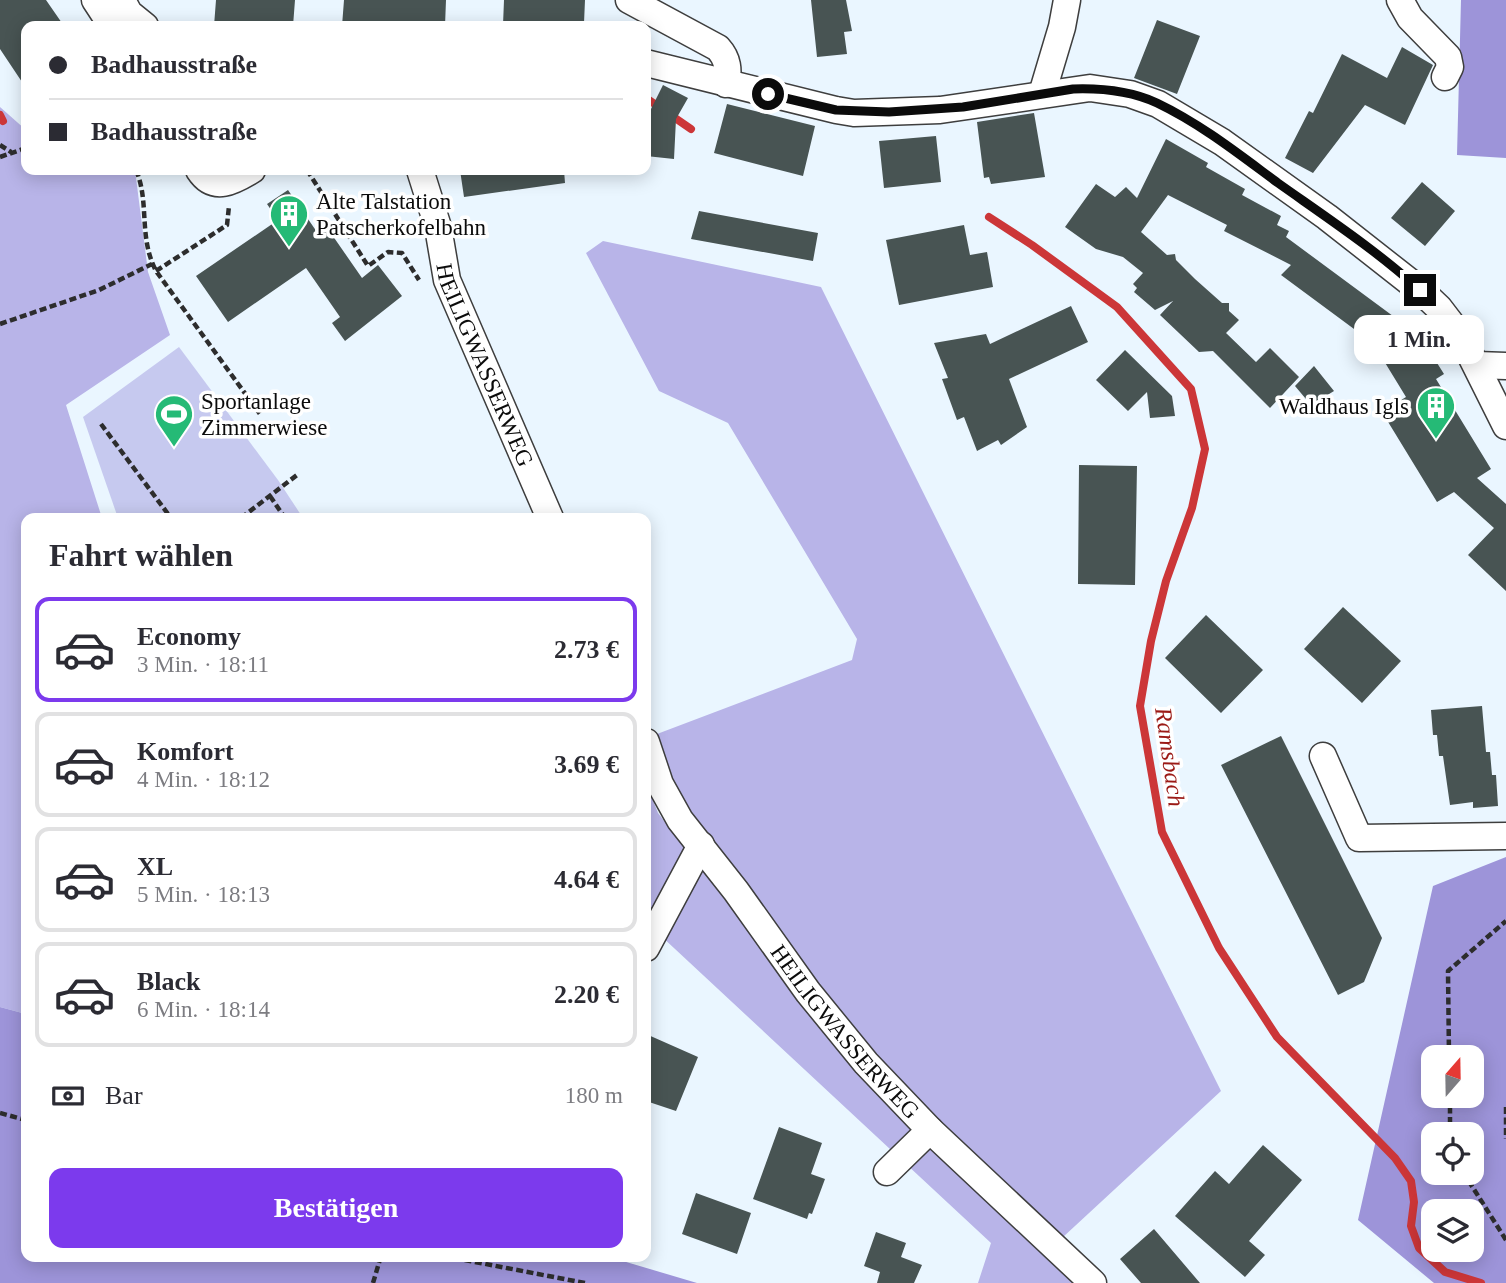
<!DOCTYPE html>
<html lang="de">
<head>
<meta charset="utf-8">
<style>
  body { margin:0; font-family:"Times New Roman",serif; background:#f2f2f3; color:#2b2b33; height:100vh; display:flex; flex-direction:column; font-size:26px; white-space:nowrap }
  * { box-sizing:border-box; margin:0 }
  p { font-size:23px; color:#7c7c81 }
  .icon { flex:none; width:38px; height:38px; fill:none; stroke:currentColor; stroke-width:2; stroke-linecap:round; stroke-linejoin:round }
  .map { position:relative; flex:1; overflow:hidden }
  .side { position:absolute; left:21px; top:513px; width:630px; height:749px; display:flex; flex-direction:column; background:#fff; border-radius:14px; box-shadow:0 4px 18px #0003 }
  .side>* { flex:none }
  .guide { position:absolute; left:21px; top:21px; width:630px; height:154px; border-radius:14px; box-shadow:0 4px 18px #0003; display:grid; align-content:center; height:154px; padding:0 28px; background:#fff }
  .needle { width:46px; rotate:20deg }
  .buttons { position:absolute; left:1421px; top:1045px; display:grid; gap:14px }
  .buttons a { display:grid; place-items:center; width:63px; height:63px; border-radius:14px; background:#fff; box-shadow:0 4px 18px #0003; font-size:35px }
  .end { position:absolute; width:32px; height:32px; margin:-16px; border:9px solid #0b0b0b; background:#fff; box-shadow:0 0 0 4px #fff }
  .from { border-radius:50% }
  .bubble { position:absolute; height:49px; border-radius:14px; background:#fff; box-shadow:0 4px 18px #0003; font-size:23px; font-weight:700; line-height:49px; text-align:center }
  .guide b { display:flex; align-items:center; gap:24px; height:66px; font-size:26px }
  .guide b+b { border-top:2px solid #e1e1e2 }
  .guide i { width:18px; height:18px; background:#2b2b33 }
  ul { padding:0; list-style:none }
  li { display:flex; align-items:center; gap:21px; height:105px; margin:0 14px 10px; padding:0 14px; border:4px solid #e1e1e2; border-radius:14px }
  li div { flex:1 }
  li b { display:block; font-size:26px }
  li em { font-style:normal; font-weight:700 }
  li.selected { border-color:#7c3aed }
  li>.icon { width:63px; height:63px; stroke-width:1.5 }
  h2 { padding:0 28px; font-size:32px; line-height:84px }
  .pay { display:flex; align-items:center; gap:18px; height:77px; padding:0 28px; font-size:26px }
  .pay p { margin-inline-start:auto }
  .button { display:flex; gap:14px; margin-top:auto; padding:14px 28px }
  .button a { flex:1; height:80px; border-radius:14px; background:#7c3aed; color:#fff; font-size:28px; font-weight:700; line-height:80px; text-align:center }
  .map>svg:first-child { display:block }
  .green { fill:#b8b4e8 }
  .forest { fill:#9d94d9; fill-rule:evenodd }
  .pitch { fill:#c6c9ef }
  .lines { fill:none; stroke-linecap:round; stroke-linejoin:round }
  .stream { stroke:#cc3638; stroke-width:8 }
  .building { fill:#485453 }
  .minor-casing { stroke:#3e3e3e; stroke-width:29 }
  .path { stroke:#2d2d2d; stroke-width:4.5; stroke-dasharray:7 3.5; stroke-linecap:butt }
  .minor { stroke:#fff; stroke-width:26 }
  .route { stroke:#0b0b0b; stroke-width:9 }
  .labels { text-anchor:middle; stroke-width:7; stroke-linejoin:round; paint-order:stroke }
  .poi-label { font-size:23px; fill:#0b0b0b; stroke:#fff; text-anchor:start }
  .street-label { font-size:23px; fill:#0b0b0b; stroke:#fff }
  .water-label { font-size:24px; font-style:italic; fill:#9b1a16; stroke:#fff }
</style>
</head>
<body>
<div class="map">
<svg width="1506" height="1283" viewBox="0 0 1506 1283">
  <rect width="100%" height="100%" fill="#eaf6ff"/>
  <!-- green -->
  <path class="green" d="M0,107L26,130V170H135L148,272L170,335L66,405L102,518H26V1014L0,1007Z
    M603,241L821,287L1221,1091L1062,1238L930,1120L781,943L675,788L657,734L852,660L857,639L728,423L659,391L586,253Z
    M646,783L658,813L821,1024L1076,1283H978L991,1243L646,922Z"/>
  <!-- forest -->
  <path class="forest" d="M1461,0H1506V158L1457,155Z
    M1506,857V1283H1434L1358,1220L1433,886ZM1472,1057V1096H1433V1057ZM1433,1134H1472V1172H1433ZM1433,1211H1472V1250H1433Z
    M0,1007L26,1014V1256H606L697,1283H0Z"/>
  <!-- pitch -->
  <path class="pitch" d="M179,347L278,480L303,518H118L83,417Z"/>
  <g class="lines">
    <!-- stream -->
    <path class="stream" d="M646,98L691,129
      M0,115L3,121
      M989,217L1032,245L1117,307L1191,389L1205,449L1192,508L1166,581L1151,641L1140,706L1162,832L1219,948L1277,1037L1395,1158L1411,1181L1414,1202L1411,1226L1419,1248L1445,1272L1481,1283"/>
  </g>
  <!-- building -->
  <path class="building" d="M0,0H46L64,26H26V88L0,49Z
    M216,0H295L293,26H214Z
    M344,0H446L445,26L400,23V26H342Z
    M504,0H585L584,23L564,22V26L503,25Z
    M811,0H846L852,31L844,32L847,54L817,57Z
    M1157,20L1200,36L1177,94L1134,78Z
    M1402,47L1433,65L1405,125L1365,105L1313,173L1285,158L1309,111L1313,113L1342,54L1387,78Z
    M663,85L688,98L676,119L674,159L646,156L649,113Z
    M727,104L815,126L803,176L714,153Z
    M1034,113L1045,177L991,184L989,177L984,178L977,122Z
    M936,136L941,182L884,188L879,141Z
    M1166,139L1208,163L1206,167L1245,189L1242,195L1281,216L1277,225L1289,231L1286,237L1420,336L1444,374L1436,379L1491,469L1477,478L1506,504V591L1468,555L1494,528L1454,492L1437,502L1382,412L1406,397L1373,343L1281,275L1291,265L1224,231L1227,225L1168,195L1141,232L1167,255L1175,254L1176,260L1195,279L1222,303H1229V311L1239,320L1226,333L1256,362L1270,348L1299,377L1270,408L1213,351L1199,352L1160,315L1173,301L1155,310L1134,292L1137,288L1133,284L1143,273L1123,257L1096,249L1065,227L1096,184L1115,197L1126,187L1137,198Z
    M460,170H564L565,183L464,197Z
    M1422,182L1455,211L1425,246L1391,218Z
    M288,190L319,235L328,229L362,278L378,265L402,296L345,341L332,323L340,317L306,268L228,322L196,276L278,220L267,204Z
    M699,211L818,233L813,261L691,239Z
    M964,225L970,255L987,252L993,287L899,305L886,240Z
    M1071,306L1088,342L1009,379L1027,427L1001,445L998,440L977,451L964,417L957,420L942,379L948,378L934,343L986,334L990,344Z
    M1125,350L1172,396L1175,416L1150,418L1147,392L1128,411L1096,380Z
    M1314,366L1334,391L1311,405L1295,386Z
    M1079,465L1137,466L1135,585L1078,584Z
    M1343,607L1401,661L1362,703L1304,649Z
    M1206,615L1263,670L1221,713L1165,658Z
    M1482,706L1486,752H1490L1492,775H1496L1498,806L1473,808V802L1450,805L1443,756H1439L1437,735H1433L1431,710Z
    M1281,736L1382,938L1364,982L1338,995L1221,765Z
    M646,1034L698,1057L676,1111L646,1101Z
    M779,1127L822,1143L811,1174L825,1179L812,1214L809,1213L807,1219L753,1199Z
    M1263,1145L1302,1180L1249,1241L1265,1255L1245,1277L1175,1216L1215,1171L1229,1184Z
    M696,1193L751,1213L737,1254L682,1234Z
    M1154,1229L1200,1283H1141L1120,1259Z
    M876,1232L906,1243L901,1257L922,1265L914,1283H877L880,1272L864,1266Z"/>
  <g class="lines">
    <!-- minor casing -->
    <g class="minor-casing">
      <g id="minor">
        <path d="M95,0L112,26"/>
        <path d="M122,0L129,13L145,26"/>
        <path d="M629,0L718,48C728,59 729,70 726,84"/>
        <path d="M1400,0L1410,18L1448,57L1450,67L1445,77"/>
        <path d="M646,63L836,110L854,113L940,110L1090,88L1130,94L1158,104L1222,142L1327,217L1420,290L1439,308L1462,338L1506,426"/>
        <path d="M1042,94L1062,27L1067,0"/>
        <path d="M199,170C214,193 234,181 252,170"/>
        <path id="s1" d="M420,170L438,227L447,280L550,518"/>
        <path d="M1477,365L1506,366"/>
        <path id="s2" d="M646,742L660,784L680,820L736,891L808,992L866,1063L930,1130L1093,1283"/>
        <path d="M1323,756L1359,838L1506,836"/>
        <path d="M646,948L701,845"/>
        <path d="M887,1172L930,1130"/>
      </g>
    </g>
    <!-- path -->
    <path class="path" d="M0,145L11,152
      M0,157L26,148
      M136,170C150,203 138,236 156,271L260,414
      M307,170L368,266L388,252L402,253L419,280
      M156,271L227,225L229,206
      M0,324L99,290L152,264
      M101,424L171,518
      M270,496L285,518
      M241,518L297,475
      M1449,1057L1448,971L1506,921
      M1450,1096V1134
      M1506,1107V1139
      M0,1113L26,1120
      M1463,1172L1506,1240
      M444,1256L585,1283
      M373,1283L381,1256"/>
    <!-- minor -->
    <use href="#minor" class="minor"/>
  </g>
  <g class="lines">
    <!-- route -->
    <path class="route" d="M768,94L836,110L889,112L963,107L1073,89C1102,88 1131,91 1157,103C1201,124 1240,155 1278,183C1326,217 1376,250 1420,290"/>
  </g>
  <!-- icons -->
  <defs>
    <g id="building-pin" transform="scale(2.0125)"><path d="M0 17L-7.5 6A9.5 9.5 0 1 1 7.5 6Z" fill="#25ba76" stroke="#fff"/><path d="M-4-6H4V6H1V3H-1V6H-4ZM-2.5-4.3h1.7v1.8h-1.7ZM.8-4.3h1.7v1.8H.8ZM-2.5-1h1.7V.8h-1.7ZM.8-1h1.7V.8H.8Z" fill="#fff"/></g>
    <g id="stadium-pin" transform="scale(2.0125)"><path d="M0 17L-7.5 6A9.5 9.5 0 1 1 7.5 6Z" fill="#25ba76" stroke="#fff"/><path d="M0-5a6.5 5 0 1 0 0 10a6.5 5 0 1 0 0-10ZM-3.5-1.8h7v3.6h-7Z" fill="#fff"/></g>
  </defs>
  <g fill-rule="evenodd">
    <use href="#building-pin" x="289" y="214"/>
    <use href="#building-pin" x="1436" y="406"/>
    <use href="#stadium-pin" x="174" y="414"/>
  </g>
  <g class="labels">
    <!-- poi labels -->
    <g class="poi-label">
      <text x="316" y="209">Alte Talstation<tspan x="316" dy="26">Patscherkofelbahn</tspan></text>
      <text x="201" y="409">Sportanlage<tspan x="201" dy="26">Zimmerwiese</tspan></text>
      <text x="1409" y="414" text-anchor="end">Waldhaus Igls</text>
    </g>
    <!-- street labels -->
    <g class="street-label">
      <text dy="8" stroke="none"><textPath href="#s1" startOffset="206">HEILIGWASSERWEG</textPath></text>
      <text dy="8" stroke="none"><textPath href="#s2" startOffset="354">HEILIGWASSERWEG</textPath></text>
    </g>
    <!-- water labels -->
    <g class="water-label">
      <text transform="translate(1170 757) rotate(82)" y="8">Ramsbach</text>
    </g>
  </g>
</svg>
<div class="buttons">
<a><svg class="needle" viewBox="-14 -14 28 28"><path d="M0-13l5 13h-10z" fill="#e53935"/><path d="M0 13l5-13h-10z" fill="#7c7c81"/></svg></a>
<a><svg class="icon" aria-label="locate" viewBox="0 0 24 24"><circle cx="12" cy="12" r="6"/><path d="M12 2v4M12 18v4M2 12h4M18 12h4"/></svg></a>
<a><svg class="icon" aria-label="layers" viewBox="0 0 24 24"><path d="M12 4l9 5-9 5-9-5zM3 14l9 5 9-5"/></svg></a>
</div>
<i class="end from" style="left:768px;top:94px"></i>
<i class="end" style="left:1420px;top:290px"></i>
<div class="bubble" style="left:1354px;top:315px;width:130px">1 Min.</div>
<div class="guide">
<b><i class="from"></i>Badhausstraße</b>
<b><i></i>Badhausstraße</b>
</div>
<section class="side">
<h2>Fahrt wählen</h2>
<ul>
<li class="selected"><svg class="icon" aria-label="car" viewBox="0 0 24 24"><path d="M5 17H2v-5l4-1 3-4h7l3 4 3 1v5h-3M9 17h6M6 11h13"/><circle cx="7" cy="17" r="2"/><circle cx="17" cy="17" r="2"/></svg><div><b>Economy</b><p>3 Min. · 18:11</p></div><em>2.73 €</em></li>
<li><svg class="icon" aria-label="car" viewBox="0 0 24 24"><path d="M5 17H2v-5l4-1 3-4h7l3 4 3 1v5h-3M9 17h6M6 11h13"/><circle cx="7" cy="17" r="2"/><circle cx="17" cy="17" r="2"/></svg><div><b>Komfort</b><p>4 Min. · 18:12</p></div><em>3.69 €</em></li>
<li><svg class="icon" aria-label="car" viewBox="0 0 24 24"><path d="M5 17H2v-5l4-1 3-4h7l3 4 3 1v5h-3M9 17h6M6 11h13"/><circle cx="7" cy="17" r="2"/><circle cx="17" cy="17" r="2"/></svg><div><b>XL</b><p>5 Min. · 18:13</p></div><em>4.64 €</em></li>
<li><svg class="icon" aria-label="car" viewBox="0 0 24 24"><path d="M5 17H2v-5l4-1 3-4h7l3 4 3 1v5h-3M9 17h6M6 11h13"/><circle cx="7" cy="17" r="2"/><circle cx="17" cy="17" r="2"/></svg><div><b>Black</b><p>6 Min. · 18:14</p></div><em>2.20 €</em></li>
</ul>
<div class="pay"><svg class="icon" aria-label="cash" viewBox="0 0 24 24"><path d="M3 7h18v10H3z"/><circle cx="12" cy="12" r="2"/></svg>Bar<p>180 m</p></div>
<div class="button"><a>Bestätigen</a></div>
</section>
</div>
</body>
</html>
